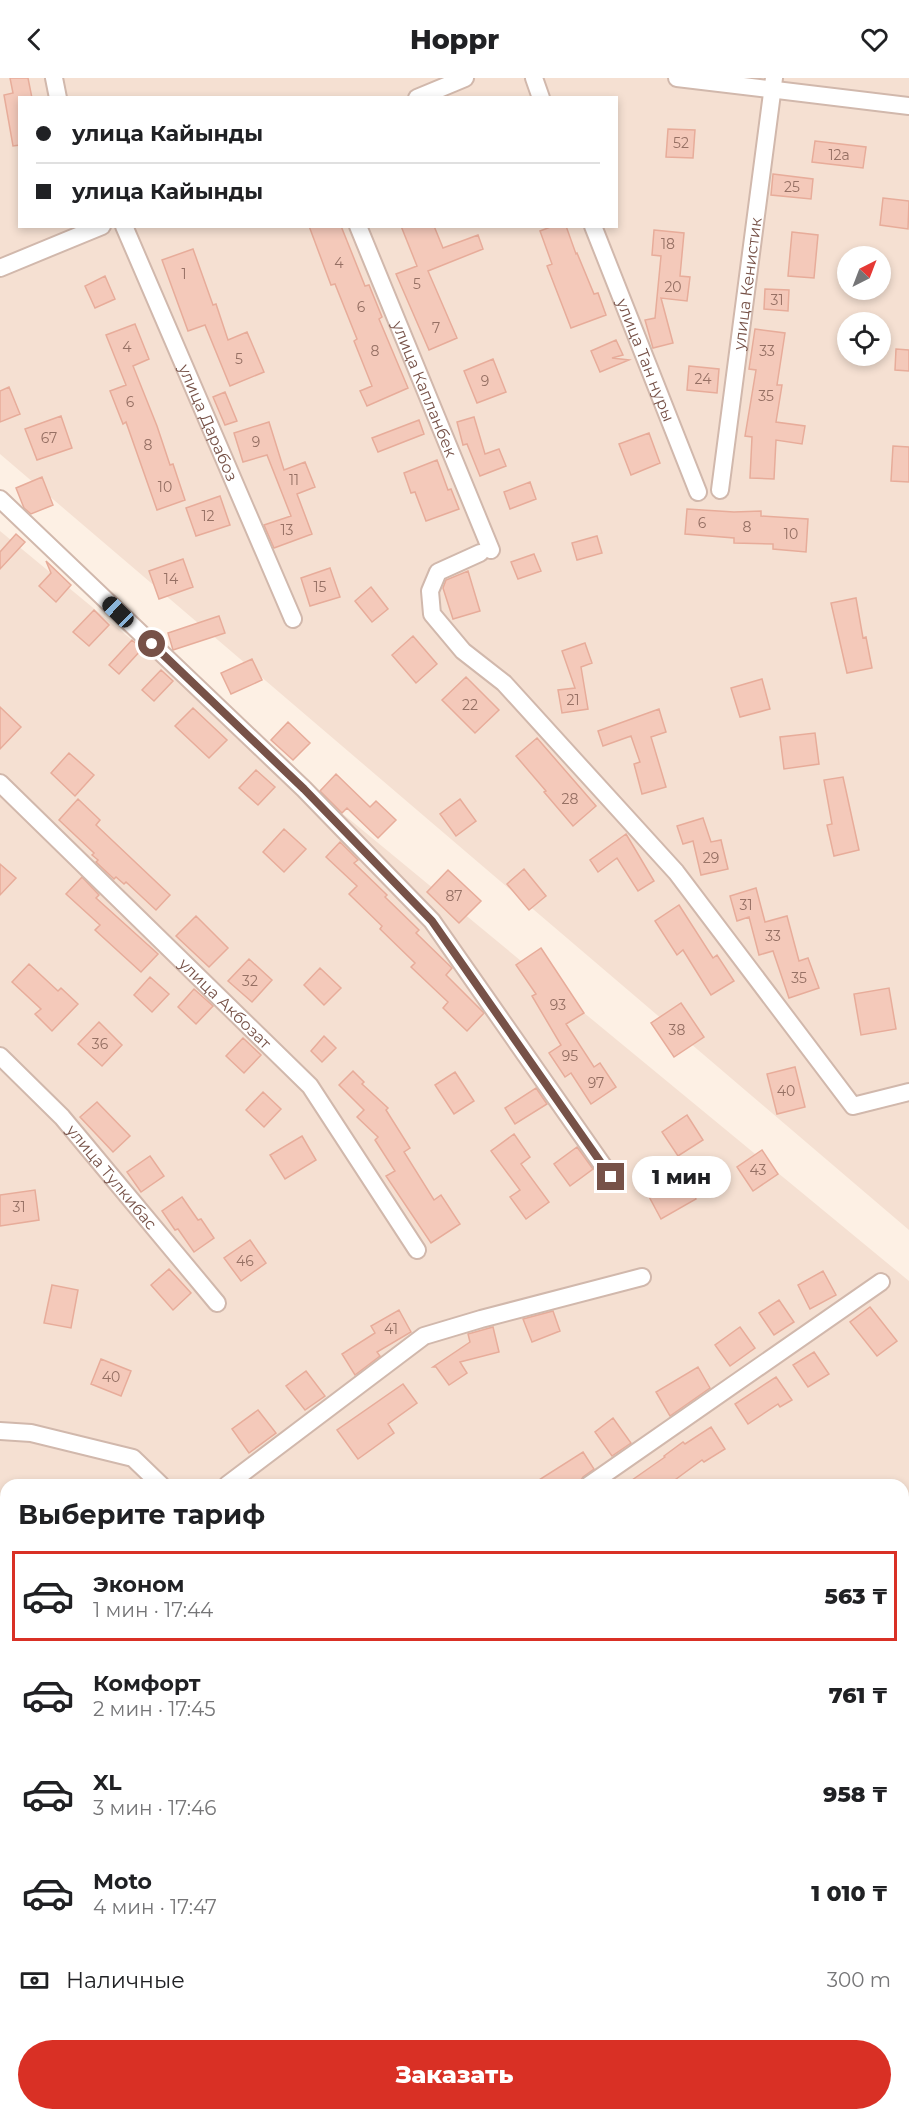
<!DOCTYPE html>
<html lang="ru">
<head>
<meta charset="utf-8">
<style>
  body { margin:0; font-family:Montserrat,sans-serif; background:#f6f6f6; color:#202124; height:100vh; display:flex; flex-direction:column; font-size:22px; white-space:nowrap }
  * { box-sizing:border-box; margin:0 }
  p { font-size:20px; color:#757577 }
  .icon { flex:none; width:33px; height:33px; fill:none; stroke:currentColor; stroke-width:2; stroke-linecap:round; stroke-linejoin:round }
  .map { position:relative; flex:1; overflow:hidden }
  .panel { position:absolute; left:0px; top:1401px; width:909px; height:642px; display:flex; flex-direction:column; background:#fff; border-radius:18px 18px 0 0; box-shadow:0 3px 9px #0003 }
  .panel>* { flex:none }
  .banner { position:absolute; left:18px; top:18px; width:600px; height:132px; border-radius:0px; box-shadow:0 3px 9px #0003; display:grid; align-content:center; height:132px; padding:0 18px; background:#fff }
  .needle { width:39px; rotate:42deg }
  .fabs { position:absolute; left:837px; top:168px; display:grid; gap:12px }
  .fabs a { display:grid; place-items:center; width:54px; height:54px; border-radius:50%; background:#fff; box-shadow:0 3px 9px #0003; font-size:30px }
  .end { position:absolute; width:27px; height:27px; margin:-14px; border:8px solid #775248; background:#fff; box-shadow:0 0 0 3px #fff }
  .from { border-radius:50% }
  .bubble { position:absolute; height:42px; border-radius:21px; background:#fff; box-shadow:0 3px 9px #0003; font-size:20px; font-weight:800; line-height:42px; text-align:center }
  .car { position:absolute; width:18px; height:36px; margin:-18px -9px; border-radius:8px; box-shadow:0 0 4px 2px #0007; background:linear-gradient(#222 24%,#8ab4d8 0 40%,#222 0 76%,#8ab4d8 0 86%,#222 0) }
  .banner b { display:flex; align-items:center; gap:21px; height:57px; font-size:22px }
  .banner b+b { border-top:2px solid #e0e0e0 }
  .banner i { width:15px; height:15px; background:#202124 }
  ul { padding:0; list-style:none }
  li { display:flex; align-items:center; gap:18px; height:90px; margin:0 12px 9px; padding:0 6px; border:3px solid transparent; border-radius:0px }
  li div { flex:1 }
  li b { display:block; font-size:22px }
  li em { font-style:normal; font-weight:800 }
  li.current { border-color:#d93025 }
  li>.icon { width:54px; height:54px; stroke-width:1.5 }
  h2 { padding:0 18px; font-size:27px; line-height:72px }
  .pay { display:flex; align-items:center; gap:15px; height:66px; padding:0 18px; font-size:22px }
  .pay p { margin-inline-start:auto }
  .primary-button { display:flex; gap:12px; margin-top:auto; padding:12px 18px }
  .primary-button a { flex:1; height:69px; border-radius:36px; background:#d93025; color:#fff; font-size:24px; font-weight:800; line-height:69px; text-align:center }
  header { display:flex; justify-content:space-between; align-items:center; height:78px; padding:0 18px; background:#fff; font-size:27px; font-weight:800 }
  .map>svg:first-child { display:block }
  .residential { fill:#f5e0d2; fill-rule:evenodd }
  .building { fill:#f4c9ba; stroke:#e7ac9a; stroke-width:1.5 }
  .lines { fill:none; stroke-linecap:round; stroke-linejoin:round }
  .minor-casing { stroke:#d1b8ac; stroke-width:20 }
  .minor { stroke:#fff; stroke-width:16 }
  .route { stroke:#775248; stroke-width:8 }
  .labels { text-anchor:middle; stroke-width:4.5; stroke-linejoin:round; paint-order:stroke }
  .number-label { font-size:14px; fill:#967064 }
  .street-label { font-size:16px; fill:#775248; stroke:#fff4eb }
</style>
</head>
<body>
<header><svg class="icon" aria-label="back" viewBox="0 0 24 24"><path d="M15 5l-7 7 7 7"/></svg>Hoppr<svg class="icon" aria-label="heart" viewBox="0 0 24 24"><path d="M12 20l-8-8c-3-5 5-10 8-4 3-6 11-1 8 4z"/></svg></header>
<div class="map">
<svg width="909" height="2043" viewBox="0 0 909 2043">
  <rect width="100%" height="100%" fill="#fdf0e4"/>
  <!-- residential -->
  <path class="residential" d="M0,0H909V1152L0,376ZM20,20H616V148H20ZM848,178H880V212H848ZM848,244H880V278H848Z
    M0,453L909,1203V2043H0ZM6,1407H903V2037H6Z"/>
  <!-- building -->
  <path class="building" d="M10,0H28L32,20H20V67L13,68L4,17L13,15Z
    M668,51L695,52L693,80L666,79Z
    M815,63L866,69L863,90L812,84Z
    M773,96L813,101L811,121L771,117Z
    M883,120L909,123L908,151L880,147Z
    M309,148H341L365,208L369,207L382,239L379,241L408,310L367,328L360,313L372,308L354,263L357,261L335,206L331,207Z
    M401,148H434L443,170L478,157L483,171L428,193L457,260L429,272L396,196L417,188Z
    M553,148H566L576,176L577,175L594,216L598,215L606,237L571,250L547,188L552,186L540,153Z
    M654,152L684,155L680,198L690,199L687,223L661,220L673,265L653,270L645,242L655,240L661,178L652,177Z
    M792,154L818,157L814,200L788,198Z
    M193,171L213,227L216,226L228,262L247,254L264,294L230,308L205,247L188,253L162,182Z
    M105,198L115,221L95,230L85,208Z
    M765,211L789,212L788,233L764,231Z
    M135,246L149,281L133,288L157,348L170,387L173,386L185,422L157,432L126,344L123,346L110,313L126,307L106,257Z
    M755,251L785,255L777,307H782L776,344L805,348L802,366L776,362L774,401L750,400L752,359L745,358L756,292L749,291Z
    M616,262L623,277L612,280L629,282L600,294L591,273Z
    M896,271L909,272V293L895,292Z
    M493,281L506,314L477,325L464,293Z
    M689,288L719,291L717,315L687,312Z
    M9,309L20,336L0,344V313Z
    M225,314L237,343L225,347L213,319Z
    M61,338L72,370L37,382L25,351Z
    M474,339L485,376L499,371L506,388L480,398L467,366L463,367L457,344Z
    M419,342L424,356L378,374L372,360Z
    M269,344L284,392L305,384L315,409L297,416L312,456L274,470L264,447L291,438L267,377L243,384L234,355Z
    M649,355L660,385L631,397L619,366Z
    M893,368L909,369V404L891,403Z
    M437,382L448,412L451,411L459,431L426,443L415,414L411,415L404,395Z
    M42,399L53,427L31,436L24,430L16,410Z
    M530,404L536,421L510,431L504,414Z
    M220,418L230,447L196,458L186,430Z
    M687,431L734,434L761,433V438L808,441L806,474L773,471V466L734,465V460L685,456Z
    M16,456L25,464L0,491V474Z
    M597,458L602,475L577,482L572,465Z
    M534,476L541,493L518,501L511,484Z
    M183,481L193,509L159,521L149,493Z
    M46,483L71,507L56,524L39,508L51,495Z
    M330,490L340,519L310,528L301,500Z
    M468,493L480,533L453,541L443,510L446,502Z
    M371,509L388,531L372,544L355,523Z
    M856,520L863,560L866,559L872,590L847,595L831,525Z
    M94,532L109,547L89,568L73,554Z
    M219,538L225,555L173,572L168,555Z
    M413,558L437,586L416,605L392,577Z
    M132,562L142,571L119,596L109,587Z
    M585,565L592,585L581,589L588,631L562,635L558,612L575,610L562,573Z
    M252,581L262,602L231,616L221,595Z
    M161,592L173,603L154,623L142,612Z
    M466,599L499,632L475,655L442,622Z
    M762,601L770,631L740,639L731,610Z
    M0,629L21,649L0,671Z
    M193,630L227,662L209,680L175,648Z
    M659,631L666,654L651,659L666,709L642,716L634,686L640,684L631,658L603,668L598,653Z
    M288,644L310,665L293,682L271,662Z
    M815,655L819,686L784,691L780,659Z
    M537,660L596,728L573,748L544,714L546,713L516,678Z
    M69,675L94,697L75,718L51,695Z
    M256,692L275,709L258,727L239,710Z
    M336,696L370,729L376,723L396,742L378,760L347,730L342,735L320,713Z
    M843,699L859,772L834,778L827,747L832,746L824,702Z
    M78,721L100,742L96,747L170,817L156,832L126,804L124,806L116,799L114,801L96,784L98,782L92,777L94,775L59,742Z
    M460,721L476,743L456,758L440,736Z
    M703,740L711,764L721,762L728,791L701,797L693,763L683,766L677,748Z
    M284,751L306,771L284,794L263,774Z
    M626,756L654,803L638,813L617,780L598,794L590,782Z
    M340,764L358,782L354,785L387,817L385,819L419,852L416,855L452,890L446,897L484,935L467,953L443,930L448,924L411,889L415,885L380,851L382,848L349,816L357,808L326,779Z
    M0,786L16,800L0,817Z
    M524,791L546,818L529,832L507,806Z
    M448,792L481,823L459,845L427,814Z
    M82,799L99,817L96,820L158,876L141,894L95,852L100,847L66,816Z
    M756,810L765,844L787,838L799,883L808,880L819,910L789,920L773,873L759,877L749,839L737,843L730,818Z
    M679,827L713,880L717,877L734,903L711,917L683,872L677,877L655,843Z
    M196,838L228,870L209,889L176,858Z
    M541,870L584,935L566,946L594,989L600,985L616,1009L591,1026L571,995L565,999L549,975L561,967L532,918L536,916L516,887Z
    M249,881L272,902L252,924L228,903Z
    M29,886L58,913L61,910L78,926L52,953L35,936L41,931L12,904Z
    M320,890L341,910L324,927L304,907Z
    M150,899L169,916L152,934L134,917Z
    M889,910L896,951L861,957L854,916Z
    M194,911L213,928L196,946L178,929Z
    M681,925L704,959L674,979L651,945Z
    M99,944L122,967L102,988L78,966Z
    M324,958L336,970L322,984L311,973Z
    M243,960L261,977L244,995L226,978Z
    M795,989L805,1029L777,1036L767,996Z
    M353,993L364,1004L362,1006L388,1030L386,1032L410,1070L404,1074L434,1122L441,1117L460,1146L431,1165L386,1098L395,1093L375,1062L378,1059L357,1039L364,1032L339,1007Z
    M455,994L474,1023L454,1036L435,1007Z
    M536,1010L547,1026L515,1046L505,1030Z
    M263,1014L281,1031L264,1049L246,1032Z
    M97,1024L130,1058L113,1074L80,1039Z
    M687,1037L703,1062L678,1078L662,1054Z
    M514,1056L530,1079L521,1086L549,1124L526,1141L510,1119L520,1112L491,1073Z
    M302,1058L316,1082L285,1101L270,1077Z
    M577,1069L593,1091L570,1108L554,1086Z
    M762,1072L778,1096L753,1113L737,1089Z
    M150,1078L164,1098L141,1114L127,1094Z
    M682,1094L696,1121L661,1141L646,1113Z
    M35,1112L39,1142L0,1148V1117Z
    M182,1119L198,1142L201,1141L214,1160L194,1174L178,1151L175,1152L162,1133Z
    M250,1162L266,1185L241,1203L224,1180Z
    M169,1191L191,1215L173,1232L151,1207Z
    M823,1193L836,1217L810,1231L798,1207Z
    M52,1207L78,1212L71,1250L44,1245Z
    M779,1222L794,1244L774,1257L759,1235Z
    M870,1229L897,1263L877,1278L850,1244Z
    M399,1232L411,1254L377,1274L380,1278L355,1297L342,1276L375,1255L371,1248Z
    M553,1233L560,1253L532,1264L523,1241Z
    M493,1249L499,1274L460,1284L467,1295L449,1307L436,1289H433L470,1264L468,1256Z
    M740,1249L755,1270L730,1288L715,1267Z
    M814,1274L829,1296L808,1309L793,1287Z
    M101,1281L131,1293L121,1318L91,1306Z
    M698,1289L710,1310L670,1338L656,1314Z
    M306,1293L325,1318L305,1332L286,1308Z
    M776,1299L792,1322L780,1329L778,1326L748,1346L735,1326Z
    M403,1306L417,1325L388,1346L394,1355L358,1381L337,1352Z
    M258,1332L276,1355L249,1375L232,1351Z
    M613,1340L631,1365L612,1378L595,1354Z
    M711,1349L725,1371L704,1384L702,1382L668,1407H625L665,1379L664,1378L683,1364L685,1366Z
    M583,1374L594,1391L583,1399L578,1407H531Z"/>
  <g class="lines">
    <!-- minor casing -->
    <g class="minor-casing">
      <g id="minor">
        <path d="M54,0L58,20"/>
        <path d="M534,0L541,20"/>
        <path d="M677,0L909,28"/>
        <path d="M417,20L465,0"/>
        <path id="s1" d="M124,148L293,541"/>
        <path id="s2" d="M358,148L491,472"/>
        <path id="s3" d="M593,148L698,414"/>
        <path d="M0,190L102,148"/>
        <path id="s4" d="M720,412L774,0"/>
        <path d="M0,421L304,711L432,843L611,1099"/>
        <path d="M480,475L438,494L430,513L432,536L463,573L504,605L676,794L853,1028L909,1014"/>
        <path id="s5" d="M0,705L310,1008L417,1172"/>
        <path id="s6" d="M0,978L62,1039L217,1225"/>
        <path d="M0,1353L31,1355L133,1380L161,1407"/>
        <path d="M227,1407L424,1258L481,1241L642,1199"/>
        <path d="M589,1407L881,1204"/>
        <path d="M0,1525H6"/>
        <path d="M903,1748H909"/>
        <path d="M0,1932H6"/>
        <path d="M903,1954H909"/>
        <path d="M342,2037L345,2043"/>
        <path d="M201,2043V2037"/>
      </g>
    </g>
    <!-- minor -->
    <use href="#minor" class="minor"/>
  </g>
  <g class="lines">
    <!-- route -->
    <path class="route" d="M152,566L304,711L432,843L611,1099"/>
  </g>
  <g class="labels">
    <!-- number labels -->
    <g class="number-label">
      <text x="681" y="70">52</text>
      <text x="839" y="82">12а</text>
      <text x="792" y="114">25</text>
      <text x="668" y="171">18</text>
      <text x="339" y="190">4</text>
      <text x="184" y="201">1</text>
      <text x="417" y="211">5</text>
      <text x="673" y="214">20</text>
      <text x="777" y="227">31</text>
      <text x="361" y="234">6</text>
      <text x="436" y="255">7</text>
      <text x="127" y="274">4</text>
      <text x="375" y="278">8</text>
      <text x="767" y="278">33</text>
      <text x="239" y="286">5</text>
      <text x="703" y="306">24</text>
      <text x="485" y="308">9</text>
      <text x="766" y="323">35</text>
      <text x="130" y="329">6</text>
      <text x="49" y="365">67</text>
      <text x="256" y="369">9</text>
      <text x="148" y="372">8</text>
      <text x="294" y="407">11</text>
      <text x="165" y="414">10</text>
      <text x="208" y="443">12</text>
      <text x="702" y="450">6</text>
      <text x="747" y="454">8</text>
      <text x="287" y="457">13</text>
      <text x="791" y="461">10</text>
      <text x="171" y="506">14</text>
      <text x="320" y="514">15</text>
      <text x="573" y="627">21</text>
      <text x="470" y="632">22</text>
      <text x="570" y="726">28</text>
      <text x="711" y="785">29</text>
      <text x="454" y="823">87</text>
      <text x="746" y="832">31</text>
      <text x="773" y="863">33</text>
      <text x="799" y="905">35</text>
      <text x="250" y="908">32</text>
      <text x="558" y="932">93</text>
      <text x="677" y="957">38</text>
      <text x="100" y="971">36</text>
      <text x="570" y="983">95</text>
      <text x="596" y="1010">97</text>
      <text x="786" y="1018">40</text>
      <text x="758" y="1097">43</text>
      <text x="19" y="1134">31</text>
      <text x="245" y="1188">46</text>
      <text x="391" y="1256">41</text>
      <text x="111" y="1304">40</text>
    </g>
    <!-- street labels -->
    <g class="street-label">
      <text dy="6" stroke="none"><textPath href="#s4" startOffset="208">улица Кенистик</textPath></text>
      <text dy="6" stroke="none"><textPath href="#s3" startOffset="144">улица Тан нуры</textPath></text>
      <text dy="6" stroke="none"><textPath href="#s2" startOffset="176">улица Капланбек</textPath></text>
      <text dy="6" stroke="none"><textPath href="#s1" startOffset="214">улица Дарабоз</textPath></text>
      <text dy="6" stroke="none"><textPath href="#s5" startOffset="315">улица Акбозат</textPath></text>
      <text dy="6" stroke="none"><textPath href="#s6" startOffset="165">улица Тулкибас</textPath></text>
    </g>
  </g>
</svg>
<div class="fabs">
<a><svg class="needle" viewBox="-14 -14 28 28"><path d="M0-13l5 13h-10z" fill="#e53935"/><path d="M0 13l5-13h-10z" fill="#757577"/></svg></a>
<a><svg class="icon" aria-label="locate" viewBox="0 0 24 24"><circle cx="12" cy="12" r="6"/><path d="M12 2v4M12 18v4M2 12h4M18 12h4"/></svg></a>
</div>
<i class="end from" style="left:152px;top:566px"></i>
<i class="end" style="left:611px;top:1099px"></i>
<div class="bubble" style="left:632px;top:1078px;width:99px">1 мин</div>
<i class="car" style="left:118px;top:534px;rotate:314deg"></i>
<div class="banner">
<b><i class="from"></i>улица Кайынды</b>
<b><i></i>улица Кайынды</b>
</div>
<section class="panel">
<h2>Выберите тариф</h2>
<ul>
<li class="current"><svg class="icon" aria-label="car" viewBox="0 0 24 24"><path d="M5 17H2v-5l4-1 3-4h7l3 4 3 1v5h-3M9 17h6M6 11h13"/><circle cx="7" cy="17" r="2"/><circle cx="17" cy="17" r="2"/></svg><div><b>Эконом</b><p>1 мин · 17:44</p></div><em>563 ₸</em></li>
<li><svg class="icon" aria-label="car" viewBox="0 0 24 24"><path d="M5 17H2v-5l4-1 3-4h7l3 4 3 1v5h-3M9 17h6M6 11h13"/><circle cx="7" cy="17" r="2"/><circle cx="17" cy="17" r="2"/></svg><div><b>Комфорт</b><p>2 мин · 17:45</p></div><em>761 ₸</em></li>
<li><svg class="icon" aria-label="car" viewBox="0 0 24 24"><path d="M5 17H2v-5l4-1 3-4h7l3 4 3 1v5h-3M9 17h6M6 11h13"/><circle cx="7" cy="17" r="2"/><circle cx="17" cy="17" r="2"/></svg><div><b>XL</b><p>3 мин · 17:46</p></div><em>958 ₸</em></li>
<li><svg class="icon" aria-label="car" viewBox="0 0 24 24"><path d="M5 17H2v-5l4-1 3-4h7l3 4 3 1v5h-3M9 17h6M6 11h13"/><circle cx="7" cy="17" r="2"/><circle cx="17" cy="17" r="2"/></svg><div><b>Moto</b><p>4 мин · 17:47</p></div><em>1 010 ₸</em></li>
</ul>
<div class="pay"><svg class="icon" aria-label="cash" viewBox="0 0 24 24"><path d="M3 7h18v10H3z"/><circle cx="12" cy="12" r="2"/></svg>Наличные<p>300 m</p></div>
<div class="primary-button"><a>Заказать</a></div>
</section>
</div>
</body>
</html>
